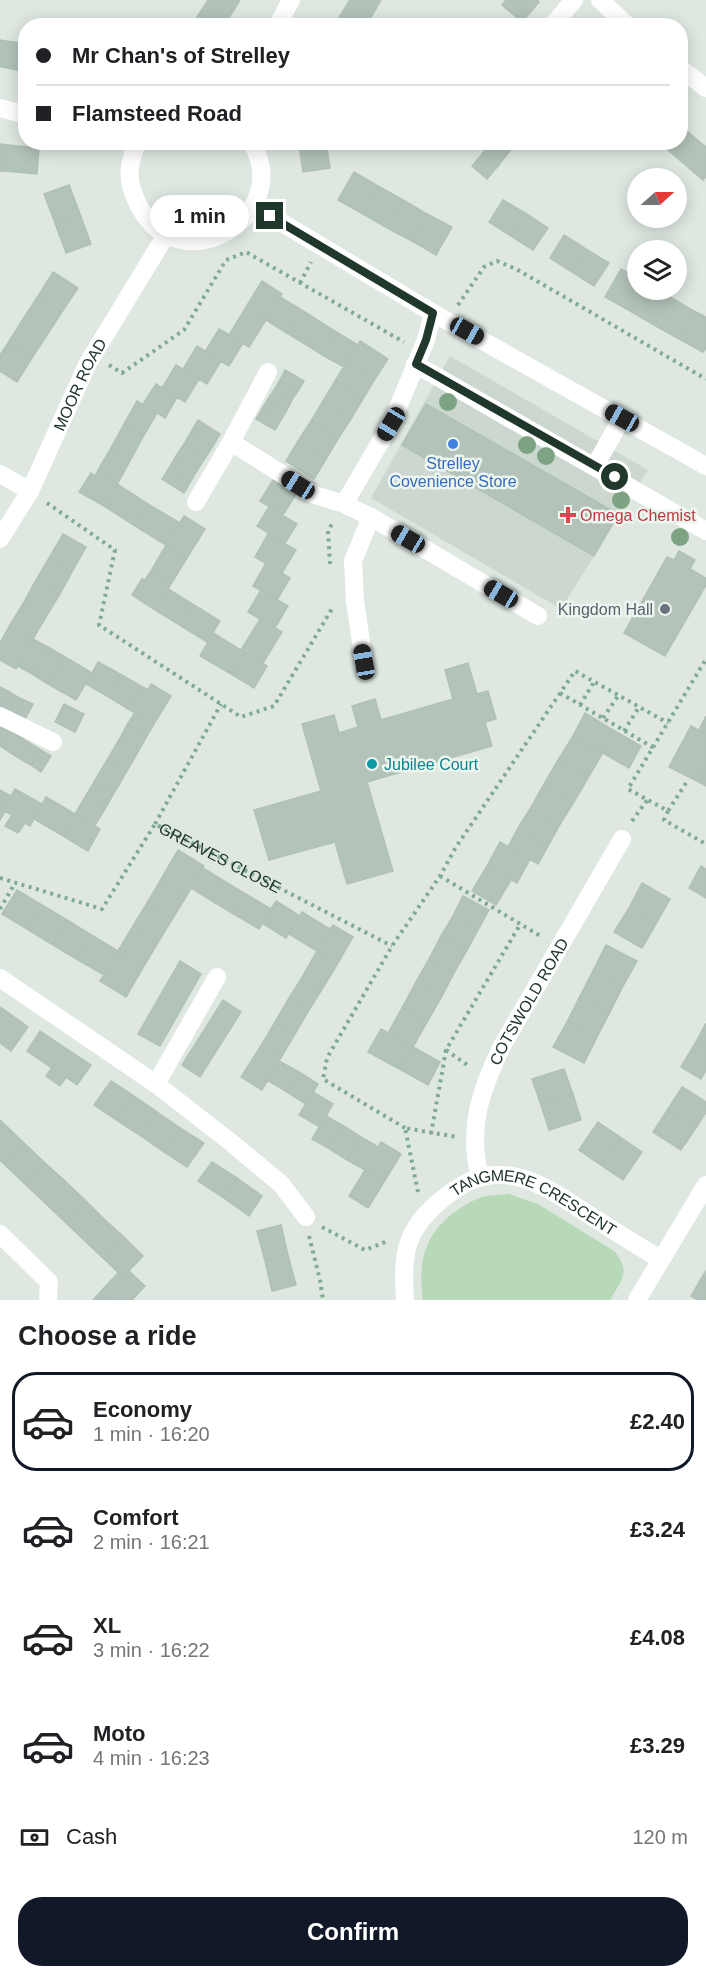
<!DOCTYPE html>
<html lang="en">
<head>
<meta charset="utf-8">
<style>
  body { margin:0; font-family:Helvetica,sans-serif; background:#f6f6f6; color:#202124; height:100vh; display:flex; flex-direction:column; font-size:22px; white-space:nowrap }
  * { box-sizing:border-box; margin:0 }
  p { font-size:20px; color:#757577 }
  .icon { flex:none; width:33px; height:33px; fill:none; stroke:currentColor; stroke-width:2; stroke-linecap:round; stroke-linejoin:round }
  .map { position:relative; height:1300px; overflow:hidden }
  .sheet { display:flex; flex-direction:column; background:#fff; flex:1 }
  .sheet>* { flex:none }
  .guide { position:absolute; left:18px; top:18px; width:670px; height:132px; border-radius:24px; box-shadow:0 3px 15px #0003; display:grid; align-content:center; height:132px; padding:0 18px; background:#fff }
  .needle { width:39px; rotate:69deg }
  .buttons { position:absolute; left:627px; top:168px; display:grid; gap:12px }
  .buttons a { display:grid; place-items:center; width:60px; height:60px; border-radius:50%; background:#fff; box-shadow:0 3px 15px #0003; font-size:30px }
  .end { position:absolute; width:27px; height:27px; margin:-14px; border:8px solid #20372b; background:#fff; box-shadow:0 0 0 3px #fff }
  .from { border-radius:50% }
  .bubble { position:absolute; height:42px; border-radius:21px; background:#fff; box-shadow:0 3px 15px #0003; font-size:20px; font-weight:600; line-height:42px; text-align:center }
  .car { position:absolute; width:18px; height:36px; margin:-18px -9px; border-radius:8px; box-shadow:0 0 4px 2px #0007; background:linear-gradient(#222 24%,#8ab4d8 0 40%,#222 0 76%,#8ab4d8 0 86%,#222 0) }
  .guide b { display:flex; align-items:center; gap:21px; height:57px; font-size:22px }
  .guide b+b { border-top:2px solid #e0e0e0 }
  .guide i { width:15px; height:15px; background:#202124 }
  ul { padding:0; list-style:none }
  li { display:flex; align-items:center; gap:18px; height:99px; margin:0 12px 9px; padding:0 6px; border:3px solid transparent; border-radius:24px }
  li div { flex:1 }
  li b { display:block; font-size:22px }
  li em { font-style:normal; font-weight:600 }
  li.current { border-color:#111827 }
  li>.icon { width:54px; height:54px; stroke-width:1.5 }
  h2 { padding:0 18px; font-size:27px; line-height:72px }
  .pay { display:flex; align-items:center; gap:15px; height:66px; padding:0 18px; font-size:22px }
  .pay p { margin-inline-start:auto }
  .button { display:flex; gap:12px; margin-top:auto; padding:12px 18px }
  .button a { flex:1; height:69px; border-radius:24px; background:#111827; color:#fff; font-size:24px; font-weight:600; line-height:69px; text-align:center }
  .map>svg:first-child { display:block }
  .built { fill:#ccd8cf }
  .green { fill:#b7d9b7 }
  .building { fill:#b3c3b9; stroke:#b1c1b6; stroke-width:1.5 }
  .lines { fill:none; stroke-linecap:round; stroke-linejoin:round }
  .path { stroke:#80aa92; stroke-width:4; stroke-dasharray:3 4.5; stroke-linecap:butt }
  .minor { stroke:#fff; stroke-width:18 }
  .tree { fill:#7da382 }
  .route { stroke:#20372b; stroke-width:8 }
  .shop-dot { fill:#3f7fe0; stroke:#edf5ef; stroke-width:2 }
  .health-dot { fill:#e0444e; stroke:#edf5ef; stroke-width:2 }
  .worship-dot { fill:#6b7280; stroke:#edf5ef; stroke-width:2 }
  .culture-dot { fill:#0f9aa8; stroke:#edf5ef; stroke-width:2 }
  .labels { text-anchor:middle; stroke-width:5; stroke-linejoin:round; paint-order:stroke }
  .street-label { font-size:16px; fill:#20372b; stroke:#edf5ef }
  .shop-label { font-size:16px; fill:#366cbe; stroke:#edf5ef }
  .health-label { font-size:16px; fill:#be3a42; stroke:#edf5ef; text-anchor:start }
  .worship-label { font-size:16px; fill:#5b616d; stroke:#edf5ef; text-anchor:end }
  .culture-label { font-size:16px; fill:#0d838f; stroke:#edf5ef; text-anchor:start }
</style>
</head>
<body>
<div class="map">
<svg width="706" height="1300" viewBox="0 0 706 1300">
  <rect width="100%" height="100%" fill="#dee8e1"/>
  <!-- built -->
  <path class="built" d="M450,356L648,470L561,609L371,498Z"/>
  <!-- green -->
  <path class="green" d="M509,1194L538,1204L614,1251C632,1271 621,1281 610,1300H423C418,1264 423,1237 453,1213C463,1206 474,1199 486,1196C493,1195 502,1195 509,1194Z"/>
  <!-- building -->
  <path class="building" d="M208,0H219L234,10L223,26H209L197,17Z
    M219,0H240L234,10Z
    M350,0L373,14L366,26H342L336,22Z
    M351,0H381L373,14Z
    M506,0H537L539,2L522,22L502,5Z
    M0,40L6,41L2,67H0Z
    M6,41L26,44V72L2,67Z
    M681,126L700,142L683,163L663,146L666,142H681Z
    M326,142L330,168L303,172L299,145Z
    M492,142H498L509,152L498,166L483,153Z
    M498,142H518L509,152Z
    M700,142L706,147V177L703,180L683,163Z
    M0,144L8,145L5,171H0Z
    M8,145L39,148L37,174L5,171Z
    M483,153L498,166L487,179L472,166Z
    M354,172L378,186L363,214L338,200Z
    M69,185L80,214L55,223L44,194Z
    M378,186L403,200L387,228L363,214Z
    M403,200L427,214L412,241L387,228Z
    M503,200L525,213L511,236L489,222Z
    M525,213L548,228L533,250L511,236Z
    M80,214L91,244L66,253L55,223Z
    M427,214L452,227L436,255L412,241Z
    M564,235L586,249L572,272L550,258Z
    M586,249L609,263L594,286L572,272Z
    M621,269L638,279V290H642L630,311L605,297Z
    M53,272L78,288L62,312L38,296Z
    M262,281L282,294L266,320L246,307Z
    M642,290H657L670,297L654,325L630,311Z
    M38,296L62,312L47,335L23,319Z
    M280,297L300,309L285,332L266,320Z
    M670,297L694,311L679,339L654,325Z
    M246,307L266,320L249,347L229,335Z
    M300,309L319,321L305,344L285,332Z
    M694,311L706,317V348L703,352L679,339Z
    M23,319L47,335L32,358L8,343Z
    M319,321L338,333L324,356L305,344Z
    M219,329L243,343L229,366L205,352Z
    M338,333L358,345L344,367L324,356Z
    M360,341L388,359L375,379L347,361Z
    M8,343L32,358L17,382L0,371V355Z
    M197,346L221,361L207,384L183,369Z
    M347,361L375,379L363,399L335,381Z
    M176,365L199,379L185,402L162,388Z
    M285,370L304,381L298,391L280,380Z
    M280,380L298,391L292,400L274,390Z
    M335,381L363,399L351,419L323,401Z
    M156,384L177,397L165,418L143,404Z
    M274,390L292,400L287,410L268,399Z
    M268,399L287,410L281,420L262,409Z
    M137,401L157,413L144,435L124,424Z
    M323,401L351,419L338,439L311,421Z
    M426,404L618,514L594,556L402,445Z
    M262,409L281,420L275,430L256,419Z
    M198,420L220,434L213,446L191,432Z
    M311,421L338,439L326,459L298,441Z
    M124,424L144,435L131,459L111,448Z
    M191,432L213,446L206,457L184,444Z
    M298,441L326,459L314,479L286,461Z
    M184,444L206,457L198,469L176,456Z
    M111,448L131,459L119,481L98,470Z
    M176,456L198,469L191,481L169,468Z
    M169,468L191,481L184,493L162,479Z
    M98,470L119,481L104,506L79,492L91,473L95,476Z
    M273,480L296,494L283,515L260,501Z
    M117,484L148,504L135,526L104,506Z
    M148,504L180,523L166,545L135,526Z
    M269,507L297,524L285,543L257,526Z
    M184,516L205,529L187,558L166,545Z
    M63,534L86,547L72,572L49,558Z
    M268,534L296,550L282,573L255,557Z
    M166,545L187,558L171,584L151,571Z
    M679,551L695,560L690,569L706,578V585L665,656L624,633L667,557L674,560Z
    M49,558L72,572L60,594L36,580Z
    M266,563L290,578L277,600L253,586Z
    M151,571L171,584L155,610L132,595L142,579L145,580Z
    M36,580L60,594L47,615L24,602Z
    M168,589L194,605L181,626L155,610Z
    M261,590L288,606L275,628L248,612Z
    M24,602L47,615L33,639L10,625Z
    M194,605L220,621L207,642L181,626Z
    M260,619L282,632L263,663L241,650Z
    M10,625L33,639L16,669L0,660V643Z
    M213,633L244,652L231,674L200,656Z
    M33,639L48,647L32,674L18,666Z
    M48,647L65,657L48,684L32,674Z
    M244,652L267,666L254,688L231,674Z
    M65,657L92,673L76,700L48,684Z
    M98,662L120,674L107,696L86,684Z
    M468,663L477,694L488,691L496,719L485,722L492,746L367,782L393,871L347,884L335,842L269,860L254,810L321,791L302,724L334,715L339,733L358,727L352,706L375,699L381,720L453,699L445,670Z
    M120,674L141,686L128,709L107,696Z
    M151,684L171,696L154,724L128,709L141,686L148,690Z
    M0,687L8,691L0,706Z
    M8,691L16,696L6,714L0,711V706Z
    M16,696L24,700L14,719L6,714Z
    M24,700L33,704L23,723L14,719Z
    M64,704L84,714L75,732L55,722Z
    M135,712L154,724L147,736L127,725Z
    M585,713L613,730L601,752L573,736Z
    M706,716V734L699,730Z
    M127,725L147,736L139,750L120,738Z
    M2,726L12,732L2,747L0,746V729Z
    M691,726L706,734V759L695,780L669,767Z
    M613,730L641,746L629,768L601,752Z
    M12,732L22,738L12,754L2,747Z
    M573,736L602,754L588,778L558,760Z
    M22,738L31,744L22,760L12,754Z
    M120,738L139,750L127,771L107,760Z
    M31,744L41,750L31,765L22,760Z
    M41,750L51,756L41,772L31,765Z
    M706,759V786L695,780Z
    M107,760L127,771L114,793L94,782Z
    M558,760L588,778L574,802L544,784Z
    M94,782L114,793L105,809L85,797Z
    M544,784L574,802L559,826L530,809Z
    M15,789L42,804L30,826L25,823L18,833L5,826L12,815L3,810Z
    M0,790L11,796L3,810L5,811L0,820Z
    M46,797L75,814L63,836L34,819Z
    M85,797L105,809L95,825L75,814Z
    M530,809L559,826L548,846L518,828Z
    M75,814L100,829L88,851L63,836Z
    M518,828L548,846L538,864L508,847Z
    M500,842L530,859L517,883L487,866Z
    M178,850L204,866L186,897L160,881Z
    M487,866L511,880L496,905L472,891Z
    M701,866L706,869V898L689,888Z
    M203,868L224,881L212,901L191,888Z
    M160,881L186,897L173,918L147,903Z
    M224,881L244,893L232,913L212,901Z
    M642,883L670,899L656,924L629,908Z
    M17,890L42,905L27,929L2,914Z
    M244,893L271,909L259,929L232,913Z
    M463,896L489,910L478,930L453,916Z
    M276,901L300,916L286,938L262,923Z
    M147,903L173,918L159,941L133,926Z
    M42,905L67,920L53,945L27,929Z
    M629,908L656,924L642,948L614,932Z
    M302,912L330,929L317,951L289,934Z
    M453,916L478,930L467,950L441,936Z
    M67,920L93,936L78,960L53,945Z
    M333,925L353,937L350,942L330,929Z
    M133,926L159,941L144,966L118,951Z
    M330,929L350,942L338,963L317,951Z
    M93,936L118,951L104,975L78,960Z
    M441,936L467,950L454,973L429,959Z
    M606,945L637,961L623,986L593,971Z
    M118,951L144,966L126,997L100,981Z
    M317,951L338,963L321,991L301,979Z
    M429,959L454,973L442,996L416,982Z
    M180,961L201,974L160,1046L138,1034Z
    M593,971L623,986L610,1012L580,996Z
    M301,979L321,991L309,1010L289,998Z
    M416,982L442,996L427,1022L402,1008Z
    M580,996L610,1012L597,1037L567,1022Z
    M289,998L309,1010L295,1034L275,1022Z
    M223,1000L241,1012L200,1077L182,1065Z
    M0,1007L6,1011L0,1019Z
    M402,1008L427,1022L413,1047L388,1033Z
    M6,1011L28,1027L11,1051L0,1043V1019Z
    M275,1022L295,1034L282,1056L262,1044Z
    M567,1022L597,1037L584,1063L553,1047Z
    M706,1023V1045L697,1040Z
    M381,1029L413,1047L401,1070L368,1052Z
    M40,1031L65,1048L52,1068L27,1051Z
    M697,1040L706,1045V1070L701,1079L681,1067Z
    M262,1044L282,1056L262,1090L241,1077Z
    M413,1047L440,1062L428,1085L401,1070Z
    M65,1048L91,1065L77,1085L66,1077L60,1086L46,1076Z
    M279,1061L299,1072L287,1092L267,1080Z
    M564,1069L573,1094L541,1105L532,1079Z
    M299,1072L318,1084L306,1104L287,1092Z
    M111,1081L134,1096L118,1121L94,1105Z
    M682,1087L706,1102V1112L696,1128L668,1109Z
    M313,1092L333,1104L320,1127L299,1115Z
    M573,1094L581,1120L549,1130L541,1105Z
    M134,1096L157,1112L141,1136L118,1121Z
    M668,1109L696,1128L681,1150L653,1132Z
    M157,1112L180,1128L164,1152L141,1136Z
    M326,1116L342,1125L328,1148L312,1139Z
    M0,1120L24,1143L4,1164L0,1160Z
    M598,1122L620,1137L601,1165L579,1150Z
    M342,1125L361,1137L347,1160L328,1148Z
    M180,1128L204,1143L187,1167L164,1152Z
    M361,1137L378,1147L365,1170L347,1160Z
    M620,1137L642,1152L623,1180L601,1165Z
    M381,1142L401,1154L384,1182L365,1170Z
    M24,1143L44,1162L24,1183L4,1164Z
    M44,1162L65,1181L44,1202L24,1183Z
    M212,1162L237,1178L224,1198L198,1181Z
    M365,1170L384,1182L368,1208L349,1196Z
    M237,1178L262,1196L249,1216L224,1198Z
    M65,1181L85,1200L65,1222L44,1202Z
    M85,1200L105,1220L85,1241L65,1222Z
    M105,1220L124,1237L103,1258L85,1241Z
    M281,1225L288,1255L265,1261L257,1231Z
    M124,1237L143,1256L123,1277L103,1258Z
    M288,1255L296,1285L272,1291L265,1261Z
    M129,1271L145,1286L132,1300H113L102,1290L119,1272L123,1277Z
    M705,1272L706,1300H698L691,1296Z
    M102,1290L113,1300H93Z"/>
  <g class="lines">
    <!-- path -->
    <g class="path">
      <path d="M300,283L311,262"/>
      <path d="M458,305L484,267L497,261L516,269L706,379"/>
      <path d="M109,365L122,373L184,330L226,260L246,252L404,342"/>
      <path d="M47,503L115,550L99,625L241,717L274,706L333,607"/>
      <path d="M330,564L328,531L333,522"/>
      <path d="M560,693L654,748"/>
      <path d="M580,705L594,682"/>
      <path d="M603,718L618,696"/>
      <path d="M624,731L639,707"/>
      <path d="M686,783L668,811L628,789L706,659"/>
      <path d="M668,811L664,820L706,844"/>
      <path d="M632,821L648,799"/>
      <path d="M155,824L221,704"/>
      <path d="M440,876L542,937"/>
      <path id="s1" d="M0,878L102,909L155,824L392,946"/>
      <path d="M0,909L15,883"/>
      <path d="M446,1050L470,1067"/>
      <path d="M405,1128L323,1079L327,1058L392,946L440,876L456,847L575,671L668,723"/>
      <path d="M431,1134L446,1050L521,923"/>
      <path d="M418,1192L405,1128L457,1137"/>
      <path d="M322,1227L365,1250L388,1241"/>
      <path d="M309,1236L320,1280L323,1300"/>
    </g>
    <!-- minor -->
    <g class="minor">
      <path d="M600,0L628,26"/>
      <path d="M277,26L291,0"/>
      <path d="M552,26L574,0"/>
      <path d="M681,69L706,88"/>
      <path d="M0,108L26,115"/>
      <path d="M137,142C127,169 126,182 140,208C183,285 296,213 251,142"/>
      <path d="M254,206L433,313L706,466"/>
      <path d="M433,313L426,340L391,424L344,504L371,517L538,616"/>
      <path d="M415,364L706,531"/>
      <path d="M231,442L315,495L344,504"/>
      <path d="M595,466L622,418"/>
      <path d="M0,474L30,491"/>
      <path d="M196,502L231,442L268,372"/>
      <path id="s2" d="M0,539L30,491L88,363L166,235"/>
      <path d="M364,662L355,601L353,561L371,517"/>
      <path d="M0,716L53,742"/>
      <path d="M0,978L156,1084L233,1144L281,1184L306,1217"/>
      <path d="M156,1084L217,977"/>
      <path id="s3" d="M480,1177C467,1128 481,1090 502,1046L622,839"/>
      <path d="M0,1234L49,1282L48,1300"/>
      <path id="s4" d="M405,1300C402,1257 404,1231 439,1202C454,1189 475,1175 496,1175C532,1173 565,1200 594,1218C616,1232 638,1246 660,1259"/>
      <path d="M637,1300L706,1185"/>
    </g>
  </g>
  <!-- trees -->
  <g class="tree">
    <circle cx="448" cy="402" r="9"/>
    <circle cx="527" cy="445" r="9"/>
    <circle cx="546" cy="456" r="9"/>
    <circle cx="621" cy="500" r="9"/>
    <circle cx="680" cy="537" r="9"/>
  </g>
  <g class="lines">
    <!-- route -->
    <path class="route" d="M270,216L433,313L426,340L416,364L615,477"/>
  </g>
  <!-- markers -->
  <circle class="shop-dot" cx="453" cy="444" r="6"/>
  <path class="health-dot" d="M565 506h6v6h6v6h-6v6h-6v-6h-6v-6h6z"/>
  <circle class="worship-dot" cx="665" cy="609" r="6"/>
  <circle class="culture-dot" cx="372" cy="764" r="6"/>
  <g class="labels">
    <!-- street labels -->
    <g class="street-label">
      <text dy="6" stroke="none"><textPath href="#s2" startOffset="174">MOOR ROAD</textPath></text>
      <text dy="6" stroke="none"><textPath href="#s1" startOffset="280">GREAVES CLOSE</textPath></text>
      <text dy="6" stroke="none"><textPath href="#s3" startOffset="188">COTSWOLD ROAD</textPath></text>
      <text dy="6" stroke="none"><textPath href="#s4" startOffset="216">TANGMERE CRESCENT</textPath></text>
    </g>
    <!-- shop labels -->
    <g class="shop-label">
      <text x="453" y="469">Strelley<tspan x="453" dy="18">Covenience Store</tspan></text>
    </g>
    <!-- health labels -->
    <g class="health-label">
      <text x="580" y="521">Omega Chemist</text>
    </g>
    <!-- worship labels -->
    <g class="worship-label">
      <text x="653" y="615">Kingdom Hall</text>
    </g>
    <!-- culture labels -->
    <g class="culture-label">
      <text x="384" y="770">Jubilee Court</text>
    </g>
  </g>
</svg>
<div class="buttons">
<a><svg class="needle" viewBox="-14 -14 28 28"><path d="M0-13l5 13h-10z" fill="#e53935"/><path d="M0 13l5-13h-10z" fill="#757577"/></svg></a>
<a><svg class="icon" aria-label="layers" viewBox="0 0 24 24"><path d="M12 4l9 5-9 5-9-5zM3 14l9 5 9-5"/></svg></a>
</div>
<i class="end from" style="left:615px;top:477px"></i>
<i class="end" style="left:270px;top:216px"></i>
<div class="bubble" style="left:150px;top:195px;width:99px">1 min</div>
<i class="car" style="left:467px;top:331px;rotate:119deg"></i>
<i class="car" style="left:622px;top:418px;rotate:299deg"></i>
<i class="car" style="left:391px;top:424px;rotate:211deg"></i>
<i class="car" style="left:298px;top:485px;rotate:302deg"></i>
<i class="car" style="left:408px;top:539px;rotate:300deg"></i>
<i class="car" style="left:501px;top:594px;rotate:300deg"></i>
<i class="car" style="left:364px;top:662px;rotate:350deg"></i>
<div class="guide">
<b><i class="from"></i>Mr Chan's of Strelley</b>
<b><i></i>Flamsteed Road</b>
</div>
</div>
<section class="sheet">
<h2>Choose a ride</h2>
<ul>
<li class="current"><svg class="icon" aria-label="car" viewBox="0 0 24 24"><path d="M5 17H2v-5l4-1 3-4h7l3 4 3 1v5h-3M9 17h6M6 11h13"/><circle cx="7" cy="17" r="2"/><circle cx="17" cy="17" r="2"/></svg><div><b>Economy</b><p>1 min · 16:20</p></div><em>£2.40</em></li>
<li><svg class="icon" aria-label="car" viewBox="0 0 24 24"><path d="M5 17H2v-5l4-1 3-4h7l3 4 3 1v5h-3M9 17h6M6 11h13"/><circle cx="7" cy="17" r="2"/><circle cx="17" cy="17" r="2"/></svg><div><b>Comfort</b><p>2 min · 16:21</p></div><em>£3.24</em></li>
<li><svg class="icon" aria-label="car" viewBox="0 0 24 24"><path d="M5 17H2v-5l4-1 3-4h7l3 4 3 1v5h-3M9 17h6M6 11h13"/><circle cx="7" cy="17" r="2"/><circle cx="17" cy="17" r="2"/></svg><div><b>XL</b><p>3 min · 16:22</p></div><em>£4.08</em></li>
<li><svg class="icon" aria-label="car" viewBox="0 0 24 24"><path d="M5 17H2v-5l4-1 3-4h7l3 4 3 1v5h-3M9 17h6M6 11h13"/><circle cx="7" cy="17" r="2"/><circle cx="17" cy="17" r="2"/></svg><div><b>Moto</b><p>4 min · 16:23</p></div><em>£3.29</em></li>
</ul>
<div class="pay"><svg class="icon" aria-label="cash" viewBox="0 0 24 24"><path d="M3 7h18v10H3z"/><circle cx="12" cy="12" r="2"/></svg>Cash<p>120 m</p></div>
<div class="button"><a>Confirm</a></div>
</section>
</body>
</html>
